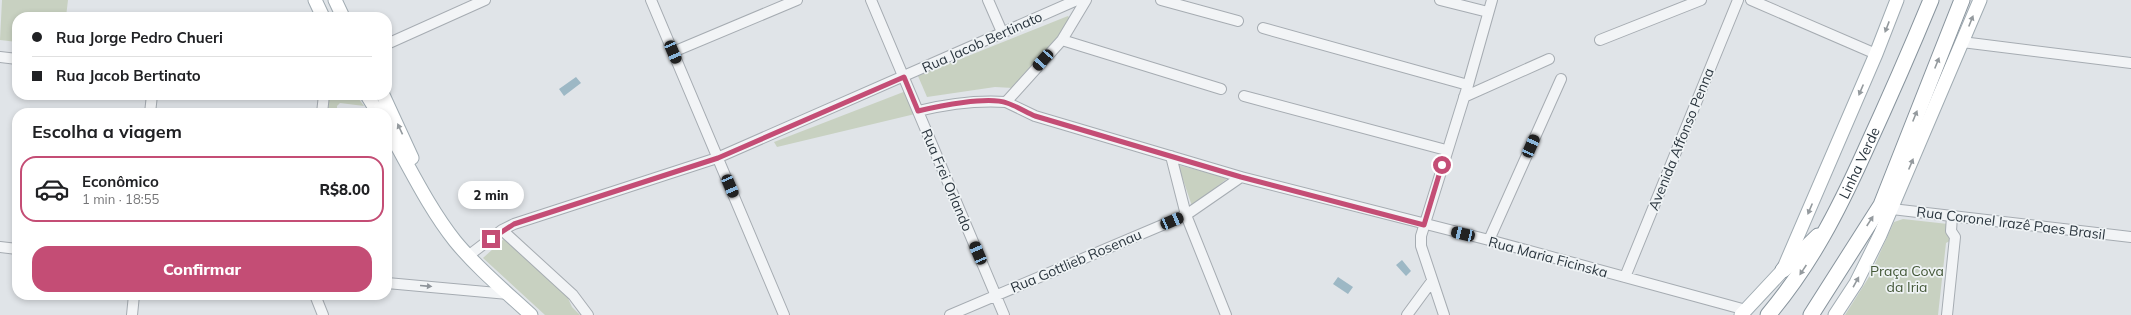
<!DOCTYPE html>
<html lang="pt">
<head>
<meta charset="utf-8">
<style>
  body { margin:0; font-family:Mulish,sans-serif; background:#f6f6f6; color:#202124; height:100vh; display:flex; flex-direction:column; font-size:15px; white-space:nowrap }
  * { box-sizing:border-box; margin:0 }
  p { font-size:13px; color:#757577 }
  .icon { flex:none; width:22px; height:22px; fill:none; stroke:currentColor; stroke-width:2; stroke-linecap:round; stroke-linejoin:round }
  .map { position:relative; flex:1; overflow:hidden }
  .details { position:absolute; left:12px; top:108px; width:380px; height:192px; display:flex; flex-direction:column; background:#fff; border-radius:16px; box-shadow:0 2px 6px #0003 }
  .details>* { flex:none }
  .hud { position:absolute; left:12px; top:12px; width:380px; height:88px; border-radius:16px; box-shadow:0 2px 6px #0003; display:grid; align-content:center; height:88px; padding:0 20px; background:#fff }
  .end { position:absolute; width:18px; height:18px; margin:-9px; border:5px solid #c44d75; background:#fff; box-shadow:0 0 0 2px #fff }
  .from { border-radius:50% }
  .bubble { position:absolute; height:28px; border-radius:14px; background:#fff; box-shadow:0 2px 6px #0003; font-size:13px; font-weight:800; line-height:28px; text-align:center }
  .car { position:absolute; width:12px; height:24px; margin:-12px -6px; border-radius:5px; box-shadow:0 0 3px 1px #0007; background:linear-gradient(#222 24%,#8ab4d8 0 40%,#222 0 76%,#8ab4d8 0 86%,#222 0) }
  .hud b { display:flex; align-items:center; gap:14px; height:38px; font-size:15px }
  .hud b+b { border-top:1px solid #e0e0e0 }
  .hud i { width:10px; height:10px; background:#202124 }
  ul { padding:0; list-style:none }
  li { display:flex; align-items:center; gap:12px; height:66px; margin:0 8px 6px; padding:0 12px; border:2px solid transparent; border-radius:16px }
  li div { flex:1 }
  li b { display:block; font-size:15px }
  li em { font-style:normal; font-weight:800 }
  li.active { border-color:#c44d75 }
  li>.icon { width:36px; height:36px; stroke-width:1.5 }
  h2 { padding:0 20px; font-size:18px; line-height:48px }
  .action { display:flex; gap:8px; margin-top:auto; padding:8px 20px }
  .action a { flex:1; height:46px; border-radius:16px; background:#c44d75; color:#fff; font-size:16px; font-weight:800; line-height:46px; text-align:center }
  .map>svg:first-child { display:block }
  .green { fill:#c8d1c1 }
  .water { fill:#9db8c5 }
  .lines { fill:none; stroke-linecap:round; stroke-linejoin:round }
  .minor-casing { stroke:#a6acb2; stroke-width:12 }
  .major-casing { stroke:#a0abb2; stroke-width:15 }
  .highway-casing { stroke:#88949d; stroke-width:17 }
  .minor { stroke:#f2f4f6; stroke-width:10 }
  .major { stroke:#fff; stroke-width:13 }
  .highway { stroke:#fff; stroke-width:15 }
  .oneway { fill:#949a9e }
  .oneway2 { fill:#8e949a }
  .route { stroke:#c44d75; stroke-width:5 }
  .labels { text-anchor:middle; stroke-width:3.5; stroke-linejoin:round; paint-order:stroke }
  .street-label { font-size:14px; fill:#2a353e; stroke:#eff3f5 }
  .park-label { font-size:14px; fill:#445838; stroke:#eff3f5 }
</style>
</head>
<body>
<div class="map">
<svg width="2131" height="315" viewBox="0 0 2131 315">
  <rect width="100%" height="100%" fill="#e0e4e8"/>
  <!-- green -->
  <path class="green" d="M2,0H68L66,17H17V42L0,40Z
    M1068,16L1072,20L1013,88L995,87L927,97L918,76Z
    M906,91L915,114L777,147L774,142Z
    M329,95H356L364,106L340,103L337,106V113H328Z
    M1178,165L1228,178L1192,206Z
    M1903,219L1948,224L1953,239L1946,243L1938,315H1845L1869,277L1894,222Z
    M505,238L567,296L572,307L580,315H545L483,258Z"/>
  <!-- water -->
  <path class="water" d="M576,77L581,83L564,96L559,89Z
    M1402,260L1411,271L1406,276L1396,265Z
    M1338,277L1353,287L1348,294L1333,284Z"/>
  <g class="lines">
    <!-- minor casing -->
    <g class="minor-casing">
      <path id="minor" d="M651,0L784,315
        M871,0L1004,315
        M988,0L1002,32
        M1161,0L1238,21
        M1440,0L1488,12
        M1751,0L1876,54
        M1263,28L1468,85
        M1062,40L1221,89
        M1600,40L1701,0
        M1962,42L2131,63
        M387,44L485,0
        M673,52L797,0
        M0,57L17,59
        M1244,96L1446,150
        M1464,97L1549,59
        M1006,102L1035,116L1241,177L1489,240L1746,310
        M918,111C947,104 977,100 1006,102L1062,40L1086,0
        M150,113L152,95
        M322,113L324,95
        M1171,156L1186,215L1226,315
        M1892,209L2131,237
        M502,230L573,295L588,315
        M1489,240L1561,79
        M0,247L17,249
        M468,256L502,230L514,224L717,158L1077,0
        M1625,277L1738,0
        M387,283L508,294
        M315,295L323,315
        M132,315L134,295
        M950,315L1186,215L1241,177
        M1407,315L1432,281
        M1444,315L1421,246V236L1468,85L1492,0
        M1947,315L1955,237L1951,231L1952,216"/>
    </g>
    <!-- major casing -->
    <g class="major-casing">
      <path id="major" d="M315,0L323,17
        M335,0L343,17
        M367,95L378,113
        M383,95L412,158
        M387,128C409,166 428,207 455,241C477,268 505,291 531,315
        M1741,315L1783,270L1876,54L1897,0
        M1835,315L1856,283L1880,235L1980,0"/>
    </g>
    <!-- highway casing -->
    <g class="highway-casing">
      <g id="highway">
        <path d="M1783,270L1818,236"/>
        <path id="s1" d="M1768,315C1811,264 1838,211 1865,151C1888,101 1910,51 1931,0"/>
        <path d="M1811,315L1881,205L1962,0"/>
      </g>
    </g>
    <!-- minor -->
    <use href="#minor" class="minor"/>
    <!-- major -->
    <use href="#major" class="major"/>
    <!-- highway -->
    <use href="#highway" class="highway"/>
  </g>
  <!-- one-way arrows -->
  <defs><path id="oneway-solid" d="M-6-.8H1V-3.2L6.5 0L1 3.2V.8H-6Z"/></defs>
  <g class="oneway">
    <use href="#oneway-solid" transform="translate(1971 21) rotate(-68)"/>
    <use href="#oneway-solid" transform="translate(1887 27) rotate(111)"/>
    <use href="#oneway-solid" transform="translate(1937 63) rotate(-68)"/>
    <use href="#oneway-solid" transform="translate(1861 90) rotate(113)"/>
    <use href="#oneway-solid" transform="translate(1915 116) rotate(-68)"/>
    <use href="#oneway-solid" transform="translate(400 129) rotate(-115)"/>
    <use href="#oneway-solid" transform="translate(1911 164) rotate(-67)"/>
    <use href="#oneway-solid" transform="translate(1810 209) rotate(113)"/>
    <use href="#oneway-solid" transform="translate(1870 221) rotate(-57)"/>
    <use href="#oneway-solid" transform="translate(1803 270) rotate(124)"/>
    <use href="#oneway-solid" transform="translate(1856 282) rotate(-61)"/>
  </g>
  <use class="oneway2" href="#oneway-solid" transform="translate(426 286) rotate(5)"/>
  <g class="lines">
    <!-- route -->
    <path class="route" d="M491,239L514,224L718,158L904,77L918,111C939,106 988,96 1007,103C1016,106 1026,112 1035,116L1241,177L1424,225L1442,165"/>
  </g>
  <g class="labels">
    <!-- street labels -->
    <g class="street-label">
      <text transform="translate(982 42) rotate(-24)" y="5">Rua Jacob Bertinato</text>
      <text transform="translate(1681 139) rotate(-68)" y="5">Avenida Affonso Penna</text>
      <text dy="5" stroke="none"><textPath href="#s1" startOffset="178">Linha Verde</textPath></text>
      <text transform="translate(947 180) rotate(67)" y="5">Rua Frei Orlando</text>
      <text transform="translate(2011 223) rotate(7)" y="5">Rua Coronel Irazê Paes Brasil</text>
      <text transform="translate(1548 257) rotate(15)" y="5">Rua Maria Ficinska</text>
      <text transform="translate(1076 261) rotate(-23)" y="5">Rua Gottlieb Rosenau</text>
    </g>
    <!-- park labels -->
    <g class="park-label">
      <text x="1907" y="276">Praça Cova<tspan x="1907" dy="16">da Iria</tspan></text>
    </g>
  </g>
</svg>
<i class="end from" style="left:1442px;top:165px"></i>
<i class="end" style="left:491px;top:239px"></i>
<div class="bubble" style="left:458px;top:181px;width:66px">2 min</div>
<i class="car" style="left:673px;top:52px;rotate:157deg"></i>
<i class="car" style="left:1043px;top:60px;rotate:222deg"></i>
<i class="car" style="left:1531px;top:146px;rotate:24deg"></i>
<i class="car" style="left:730px;top:186px;rotate:157deg"></i>
<i class="car" style="left:1172px;top:221px;rotate:67deg"></i>
<i class="car" style="left:1463px;top:234px;rotate:283deg"></i>
<i class="car" style="left:978px;top:253px;rotate:337deg"></i>
<div class="hud">
<b><i class="from"></i>Rua Jorge Pedro Chueri</b>
<b><i></i>Rua Jacob Bertinato</b>
</div>
<section class="details">
<h2>Escolha a viagem</h2>
<ul>
<li class="active"><svg class="icon" aria-label="car" viewBox="0 0 24 24"><path d="M5 17H2v-5l4-1 3-4h7l3 4 3 1v5h-3M9 17h6M6 11h13"/><circle cx="7" cy="17" r="2"/><circle cx="17" cy="17" r="2"/></svg><div><b>Econômico</b><p>1 min · 18:55</p></div><em>R$8.00</em></li>
</ul>
<div class="action"><a>Confirmar</a></div>
</section>
</div>
</body>
</html>
